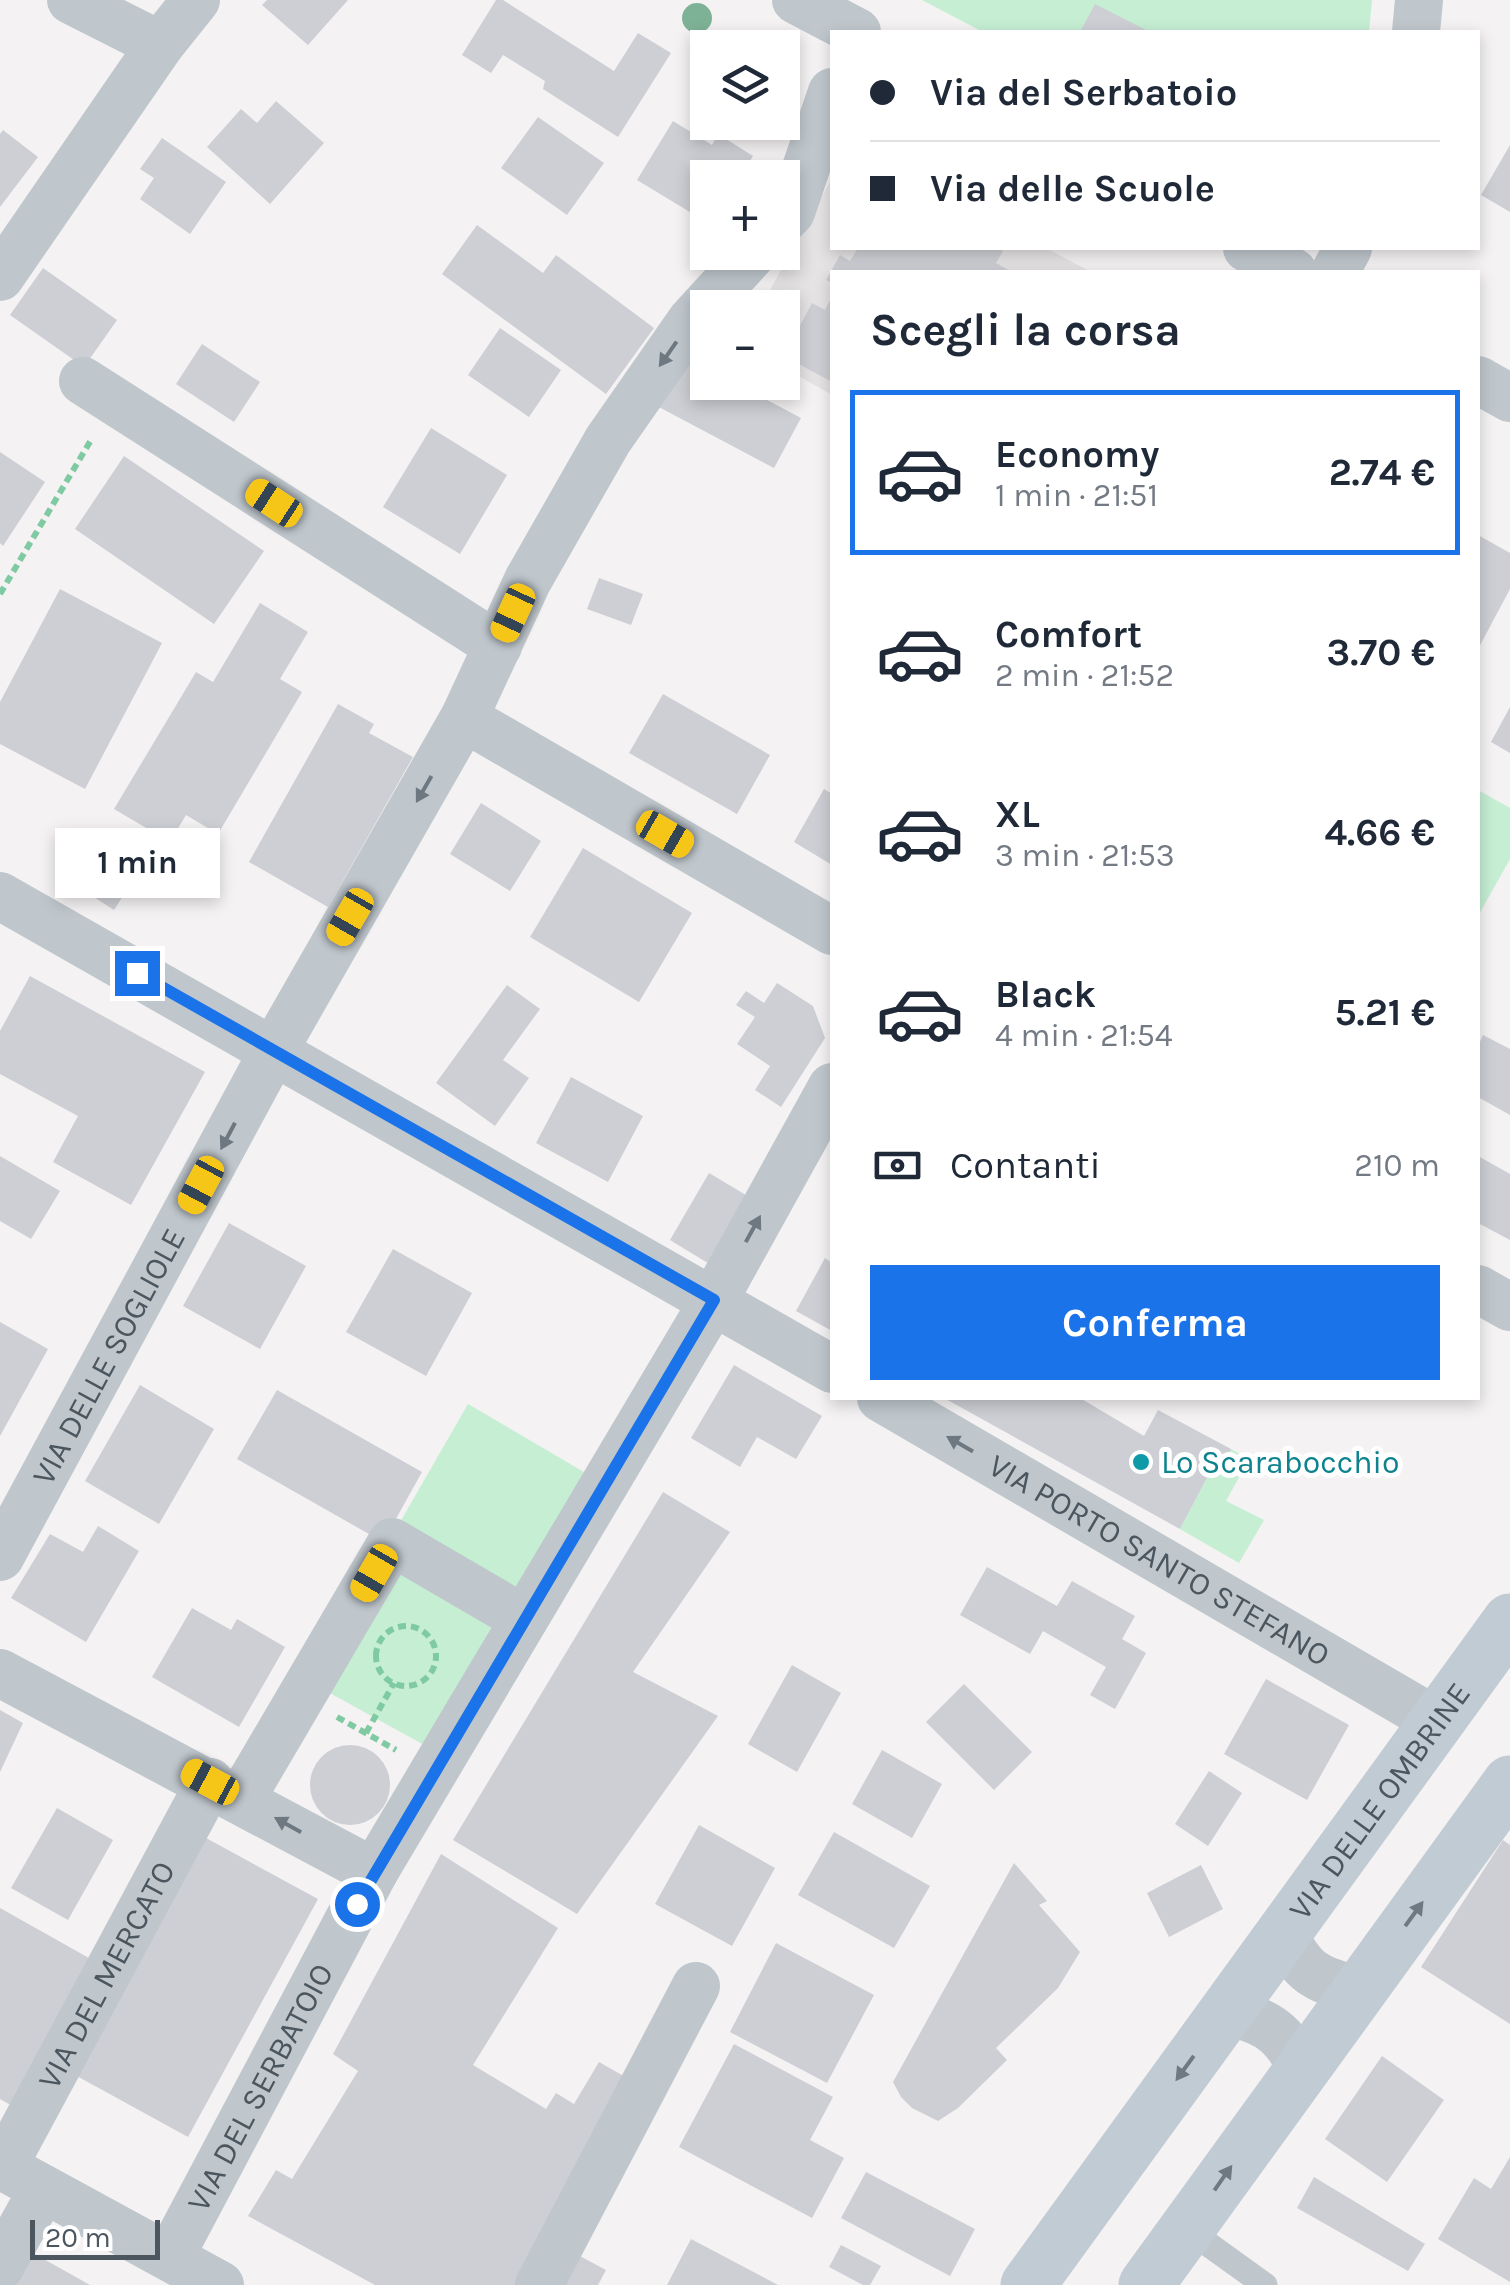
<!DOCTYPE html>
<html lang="it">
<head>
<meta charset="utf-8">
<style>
  body { margin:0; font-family:Karla,sans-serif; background:#f6f6f7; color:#1f2937; height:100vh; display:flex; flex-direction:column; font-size:38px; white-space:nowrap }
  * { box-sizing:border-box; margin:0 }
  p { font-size:32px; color:#747a83 }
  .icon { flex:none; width:55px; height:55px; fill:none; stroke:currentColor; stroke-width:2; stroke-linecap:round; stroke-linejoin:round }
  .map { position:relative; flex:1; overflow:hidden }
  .details { position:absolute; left:830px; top:270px; width:650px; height:1130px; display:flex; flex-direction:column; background:#fff; border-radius:0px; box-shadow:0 5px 15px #0003 }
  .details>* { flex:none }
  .guide { position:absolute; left:830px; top:30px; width:650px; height:220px; border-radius:0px; box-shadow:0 5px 15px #0003; display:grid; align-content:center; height:220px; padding:0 40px; background:#fff }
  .fabs { position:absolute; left:690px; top:30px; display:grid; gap:20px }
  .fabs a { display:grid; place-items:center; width:110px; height:110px; border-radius:0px; background:#fff; box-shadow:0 5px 15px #0003; font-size:50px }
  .scale { position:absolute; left:30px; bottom:25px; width:130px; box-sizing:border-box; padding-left:10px; border:5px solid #4b565f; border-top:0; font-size:28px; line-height:35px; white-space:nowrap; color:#4b565f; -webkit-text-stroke:8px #fff; paint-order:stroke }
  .end { position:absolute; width:45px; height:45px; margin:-22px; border:12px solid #1a73e8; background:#fff; box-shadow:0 0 0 5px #fff }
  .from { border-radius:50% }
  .bubble { position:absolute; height:70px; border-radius:0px; background:#fff; box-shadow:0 5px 15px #0003; font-size:32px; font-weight:700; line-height:70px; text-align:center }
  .car { position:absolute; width:30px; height:60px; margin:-30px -15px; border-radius:12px; box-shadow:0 0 8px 2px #0007; background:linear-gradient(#f5c518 24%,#345 0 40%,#f5c518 0 76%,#345 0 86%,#f5c518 0) }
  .guide b { display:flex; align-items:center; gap:35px; height:95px; font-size:38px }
  .guide b+b { border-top:2px solid #e0e1e3 }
  .guide i { width:25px; height:25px; background:#1f2937 }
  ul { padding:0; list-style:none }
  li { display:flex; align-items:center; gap:30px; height:165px; margin:0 20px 15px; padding:0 20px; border:5px solid transparent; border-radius:0px }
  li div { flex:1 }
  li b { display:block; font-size:38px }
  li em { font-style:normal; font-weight:700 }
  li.on { border-color:#1a73e8 }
  li>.icon { width:90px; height:90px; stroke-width:1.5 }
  h2 { padding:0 40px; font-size:45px; line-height:120px }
  .pay { display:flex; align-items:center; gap:25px; height:110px; padding:0 40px; font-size:38px }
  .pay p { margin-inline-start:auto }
  .primary-button { display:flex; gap:20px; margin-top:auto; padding:20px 40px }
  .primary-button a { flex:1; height:115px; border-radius:0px; background:#1a73e8; color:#fff; font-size:40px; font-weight:700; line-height:115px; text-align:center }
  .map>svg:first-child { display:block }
  .education { fill:#e5e3e4 }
  .green { fill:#c5eed3 }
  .building { fill:#cdcfd4 }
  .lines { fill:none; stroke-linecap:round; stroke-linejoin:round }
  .path { stroke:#7fcaa2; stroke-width:6; stroke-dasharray:8 5; stroke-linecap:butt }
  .lane { stroke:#bfc7cd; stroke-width:25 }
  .street { stroke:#bfc7cd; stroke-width:48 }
  .secondary { stroke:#c1cbd4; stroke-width:55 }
  .tree { fill:#7eb296 }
  .oneway { fill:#6e7880 }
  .oneway2 { fill:#6e7982 }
  .route { stroke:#1a73e8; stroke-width:12 }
  .culture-dot { fill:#0f9aa8; stroke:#fff; stroke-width:4 }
  .labels { text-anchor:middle; stroke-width:10; stroke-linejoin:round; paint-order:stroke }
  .street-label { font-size:32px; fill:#4b565f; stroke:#fff }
  .culture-label { font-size:32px; fill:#0d838f; stroke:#fff; text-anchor:start }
</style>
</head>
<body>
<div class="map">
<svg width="1510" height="2285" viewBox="0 0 1510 2285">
  <rect width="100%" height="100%" fill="#f4f2f2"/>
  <!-- education -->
  <path class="education" d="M832,178V248H1046L1091,272H832V395L783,367L782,308H760Z"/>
  <!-- green -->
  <path class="green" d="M922,0H1372L1369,32H983Z
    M1478,790L1510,808V859L1478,916Z
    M468,1404L584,1472L511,1598L395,1531Z
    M1231,1449L1249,1459L1226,1501L1264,1520L1239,1563L1180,1529L1209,1474L1216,1478Z
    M398,1566L495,1620L426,1746L328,1692Z"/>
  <!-- building -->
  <path class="building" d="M267,0H348L308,45L262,5Z
    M496,0H503L614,71L638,33L671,53L618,137L543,89L545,81L503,55L491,73L462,55Z
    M1095,4L1150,32H1080Z
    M276,101L324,143L270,204L207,147L241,109L257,123Z
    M538,117L604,163L567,215L501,168Z
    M673,121L712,145L718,134L753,156L740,178H708V223L637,180Z
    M3,130L38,157L0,207V134Z
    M162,138L226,182L190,234L140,199L154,178L140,169Z
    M1510,145V212L1481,195Z
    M477,225L543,273L556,255L654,328L606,394L442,274Z
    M858,248H997L1003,251L996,263L1012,272H832V283L826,280L840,255L850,261Z
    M43,268L117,320L84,367L10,315Z
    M832,296V382L784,356L812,303L825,310Z
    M500,328L561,370L529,417L468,375Z
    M202,344L260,382L234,422L176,384Z
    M684,356L708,369V382H733L801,418L774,468L657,406Z
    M431,428L507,475L460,554L383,507Z
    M0,452L45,482L3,546L0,543Z
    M124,456L264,551L214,624L75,529Z
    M1478,535L1510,553V589L1478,649Z
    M599,578L643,594L631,625L587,609Z
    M60,589L162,643L85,789L0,744V702Z
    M260,603L308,632L280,679L302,692L218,834L186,815L170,842L114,809L196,672L213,682Z
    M663,694L770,755L737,814L629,753Z
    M338,704L374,724L369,733L413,757L328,907L249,862Z
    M1510,707V753L1491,742Z
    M824,789L832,794V865L794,842Z
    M481,803L541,841L510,891L450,854Z
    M95,828L146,860L114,910L64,878Z
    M583,848L692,913L639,1002L530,937Z
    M30,976L205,1072L131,1205L53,1162L78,1116L0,1074V1031Z
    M777,983L813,1006L825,1038L781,1107L755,1090L770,1066L737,1044L755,1017L736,1005L746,991L764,1003Z
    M507,985L540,1009L503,1060L529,1078L495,1126L436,1083Z
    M1483,1035L1510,1049V1115L1478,1097V1046Z
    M571,1077L643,1116L608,1182L536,1143Z
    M0,1156L60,1191L31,1239L0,1221Z
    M1478,1156L1510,1174V1240L1478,1223Z
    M709,1173L751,1198L711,1265L670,1240Z
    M229,1223L306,1266L260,1349L183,1306Z
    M393,1249L472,1293L426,1376L346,1332Z
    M825,1258L832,1263V1331L796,1311Z
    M0,1322L48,1349L0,1436Z
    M734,1365L822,1416L796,1459L757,1437L740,1467L691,1438Z
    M140,1385L214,1429L159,1524L85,1481Z
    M277,1390L422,1472L383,1542L237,1459Z
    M944,1398H1080L1144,1436L1158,1410L1231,1449L1215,1478L1209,1474L1180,1529Z
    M663,1492L730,1532L633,1672L718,1716L577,1914L453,1840Z
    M98,1526L139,1551L86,1642L11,1598L50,1534L83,1552Z
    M987,1567L1057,1606L1072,1581L1135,1616L1122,1639L1146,1653L1115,1709L1090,1695L1106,1667L1043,1631L1030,1654L960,1615Z
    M192,1608L231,1630L237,1619L285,1647L239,1727L152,1677Z
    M792,1665L841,1693L797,1772L748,1744Z
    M1266,1679L1349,1725L1307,1800L1224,1754Z
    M964,1684L1032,1752L994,1790L926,1722Z
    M0,1710L23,1723L0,1772Z
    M310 1785a40 40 0 1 1 80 0a40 40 0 1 1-80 0Z
    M882,1750L942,1784L912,1838L852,1804Z
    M1209,1771L1242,1793L1208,1846L1175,1824Z
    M57,1808L113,1840L68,1920L11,1888Z
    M699,1825L775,1868L732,1946L655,1904Z
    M834,1832L930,1886L894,1948L798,1895Z
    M206,1838L318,1899L188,2137L75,2075Z
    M1503,1840L1510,1845V2024L1421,1967Z
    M441,1854L558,1928L473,2065L546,2109L556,2093L574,2104L599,2062L636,2083L527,2285H375L248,2216L276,2170L292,2179L358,2071L333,2054Z
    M1014,1863L1047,1901L1039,1905L1080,1952L1058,1988L996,2048L1007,2060L958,2108L938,2121L912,2108L901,2097L893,2082Z
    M1201,1865L1223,1909L1169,1937L1147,1893Z
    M0,1908L96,1962L14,2107L0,2099Z
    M776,1943L874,1995L827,2083L730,2032Z
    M734,2044L833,2097L810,2140L844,2158L812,2218L679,2147Z
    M1382,2056L1444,2100L1387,2182L1325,2139Z
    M1510,2157V2282L1438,2239L1474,2178L1491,2189Z
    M866,2172L975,2229L950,2276L841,2218Z
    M1314,2177L1425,2244L1408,2271L1297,2208Z
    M691,2239L778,2285H667Z
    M841,2245L881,2266L870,2285H863L829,2267Z
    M33,2253L90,2285H15Z
    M578,2255L606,2270L598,2285H562Z"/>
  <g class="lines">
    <!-- path -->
    <path class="path" d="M0,594L91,440
      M376 1656a30 30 0 1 1 60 0a30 30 0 1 1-60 0Z
      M337,1717L396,1750
      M366,1733L394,1683"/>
    <!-- lane -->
    <path class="lane" d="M1187,2229L1265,2285"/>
    <!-- street -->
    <g class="street">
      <path d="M71,0L160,45"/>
      <path d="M796,0L857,32"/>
      <path d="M1416,32L1419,0"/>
      <path d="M782,221L791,212L832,92"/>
      <path d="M1247,248L1293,272"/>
      <path d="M1335,272L1348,248"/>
      <path d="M0,277L160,45L196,0"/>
      <path d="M1478,380L1510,398"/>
      <path d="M83,381L498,646"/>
      <path d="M464,718L832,931"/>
      <path d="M0,896L832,1369"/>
      <path d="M1478,1289L1510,1307"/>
      <path id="s1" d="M881,1398L1438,1722"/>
      <path id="s2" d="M0,1557L274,1050L464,718L528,580L608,440L691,321L754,252"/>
      <path d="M0,1673L374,1872"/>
      <path d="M241,1799L392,1542L524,1619"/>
      <path d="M1283,1933C1305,1976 1314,1977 1358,1991"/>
      <path d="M1226,2011C1266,2021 1283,2031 1302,2068"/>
      <path d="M0,2165L220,2285"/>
      <path id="s3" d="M3,2167L210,1782"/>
      <path id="s4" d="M170,2257L374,1872L714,1300L832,1087"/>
      <path d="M0,2267L43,2189"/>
      <path d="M539,2285L696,1986"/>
    </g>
    <!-- secondary -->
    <g class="secondary">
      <path id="s5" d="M1028,2285L1510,1621"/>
      <path d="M1146,2285L1510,1783"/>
    </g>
  </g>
  <!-- trees -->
  <circle class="tree" cx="697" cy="18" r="15"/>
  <!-- one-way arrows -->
  <defs><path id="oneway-solid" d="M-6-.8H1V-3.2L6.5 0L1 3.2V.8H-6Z" transform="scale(2.5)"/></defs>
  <g class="oneway">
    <use href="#oneway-solid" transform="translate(668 354) rotate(125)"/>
    <use href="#oneway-solid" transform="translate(424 789) rotate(120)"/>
    <use href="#oneway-solid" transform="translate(228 1136) rotate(118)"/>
    <use href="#oneway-solid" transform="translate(753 1229) rotate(-61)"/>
    <use href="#oneway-solid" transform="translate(960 1444) rotate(-150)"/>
    <use href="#oneway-solid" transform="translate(288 1825) rotate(-151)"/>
  </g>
  <g class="oneway2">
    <use href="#oneway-solid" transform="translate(1414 1914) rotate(-54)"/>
    <use href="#oneway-solid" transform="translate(1185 2068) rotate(126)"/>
    <use href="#oneway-solid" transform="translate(1223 2178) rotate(-55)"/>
  </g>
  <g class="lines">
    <!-- route -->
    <path class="route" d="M137,973L714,1300L357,1904"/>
  </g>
  <!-- markers -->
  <circle class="culture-dot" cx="1141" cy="1462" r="10"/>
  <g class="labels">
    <!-- street labels -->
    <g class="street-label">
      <text dy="11" stroke="none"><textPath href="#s2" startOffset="228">VIA DELLE SOGLIOLE</textPath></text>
      <text dy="11" stroke="none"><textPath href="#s1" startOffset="322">VIA PORTO SANTO STEFANO</textPath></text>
      <text dy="11" stroke="none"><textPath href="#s5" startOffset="598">VIA DELLE OMBRINE</textPath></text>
      <text dy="11" stroke="none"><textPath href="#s3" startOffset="218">VIA DEL MERCATO</textPath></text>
      <text dy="11" stroke="none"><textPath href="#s4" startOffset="192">VIA DEL SERBATOIO</textPath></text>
    </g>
    <!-- culture labels -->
    <g class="culture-label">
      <text x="1161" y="1473">Lo Scarabocchio</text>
    </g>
  </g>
</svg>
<div class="fabs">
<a><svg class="icon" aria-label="layers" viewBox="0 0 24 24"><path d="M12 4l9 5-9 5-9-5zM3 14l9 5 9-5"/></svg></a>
<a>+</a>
<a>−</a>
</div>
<div class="scale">20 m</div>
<i class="end from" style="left:357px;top:1904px"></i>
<i class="end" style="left:137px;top:973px"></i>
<div class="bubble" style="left:55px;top:828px;width:165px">1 min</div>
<i class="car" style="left:274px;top:503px;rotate:303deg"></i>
<i class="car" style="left:513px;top:613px;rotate:205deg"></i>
<i class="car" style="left:665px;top:834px;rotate:120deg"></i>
<i class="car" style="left:350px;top:917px;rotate:210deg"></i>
<i class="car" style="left:201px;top:1185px;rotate:208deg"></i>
<i class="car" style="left:374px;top:1573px;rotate:210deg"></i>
<i class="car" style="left:210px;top:1782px;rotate:298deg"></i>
<div class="guide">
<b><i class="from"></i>Via del Serbatoio</b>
<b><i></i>Via delle Scuole</b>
</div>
<section class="details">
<h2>Scegli la corsa</h2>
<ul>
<li class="on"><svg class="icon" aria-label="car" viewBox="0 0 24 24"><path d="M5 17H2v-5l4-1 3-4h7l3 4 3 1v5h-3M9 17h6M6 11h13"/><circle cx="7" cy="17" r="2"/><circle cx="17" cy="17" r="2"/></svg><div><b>Economy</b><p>1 min · 21:51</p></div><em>2.74 €</em></li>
<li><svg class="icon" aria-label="car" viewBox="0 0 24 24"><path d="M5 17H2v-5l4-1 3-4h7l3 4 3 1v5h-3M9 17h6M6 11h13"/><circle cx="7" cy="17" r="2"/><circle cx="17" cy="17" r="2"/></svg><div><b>Comfort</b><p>2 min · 21:52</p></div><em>3.70 €</em></li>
<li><svg class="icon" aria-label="car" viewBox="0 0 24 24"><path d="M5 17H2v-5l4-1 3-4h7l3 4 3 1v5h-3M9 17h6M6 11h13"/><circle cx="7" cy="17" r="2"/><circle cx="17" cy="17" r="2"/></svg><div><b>XL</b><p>3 min · 21:53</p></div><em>4.66 €</em></li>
<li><svg class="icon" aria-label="car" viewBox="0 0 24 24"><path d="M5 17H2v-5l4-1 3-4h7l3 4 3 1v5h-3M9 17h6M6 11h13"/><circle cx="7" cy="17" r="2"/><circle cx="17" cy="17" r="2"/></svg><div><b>Black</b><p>4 min · 21:54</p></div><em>5.21 €</em></li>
</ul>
<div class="pay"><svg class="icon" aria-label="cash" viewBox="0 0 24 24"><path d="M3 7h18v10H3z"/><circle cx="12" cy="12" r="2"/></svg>Contanti<p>210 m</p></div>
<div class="primary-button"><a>Conferma</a></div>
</section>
</div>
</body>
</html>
